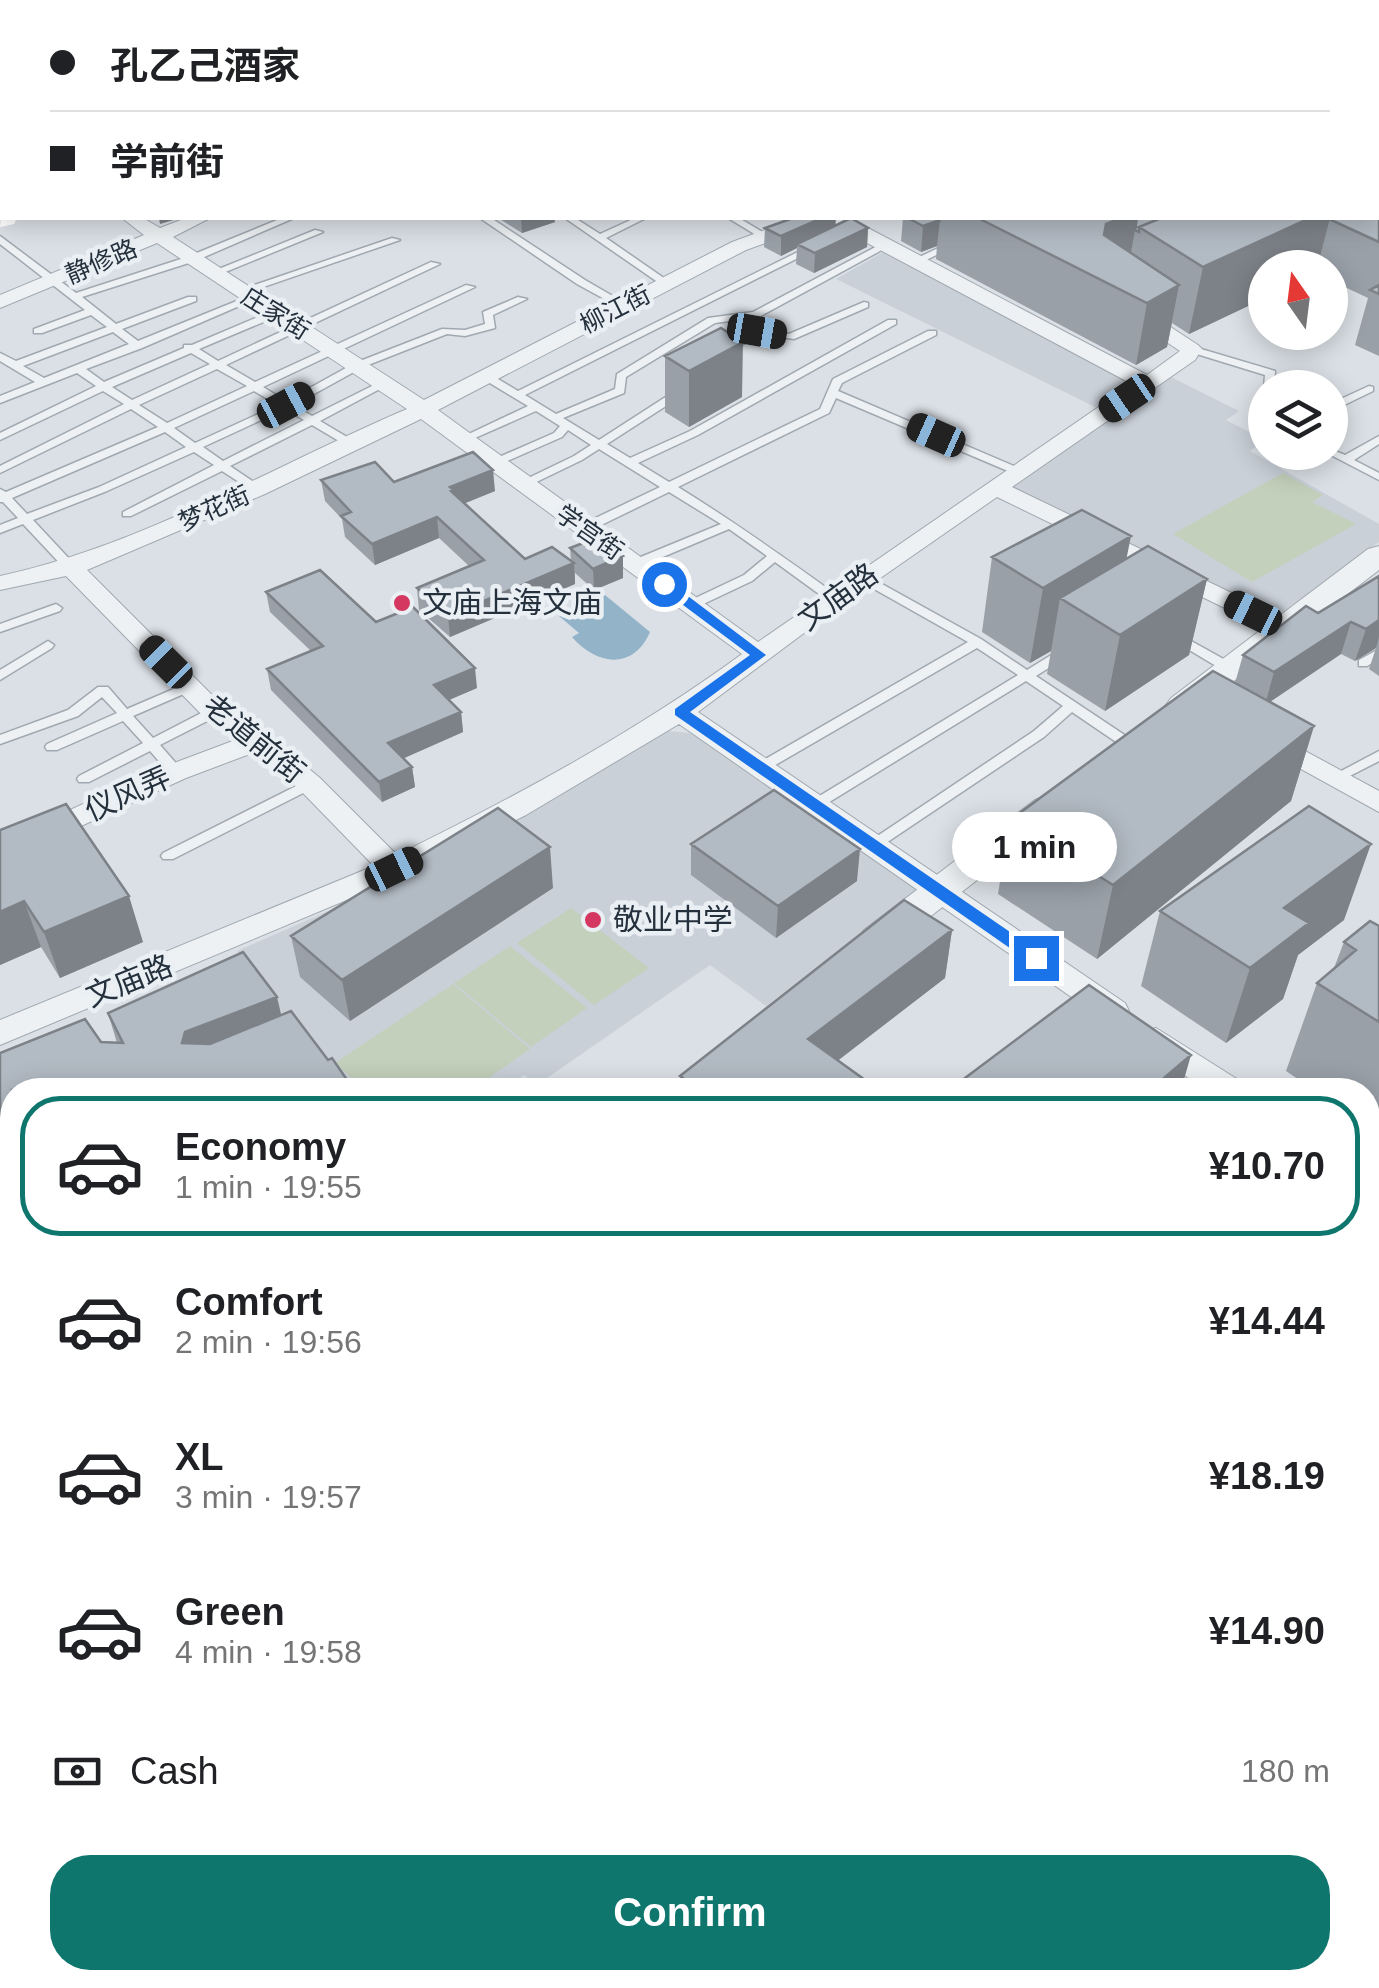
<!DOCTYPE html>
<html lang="en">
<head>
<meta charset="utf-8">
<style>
  body { margin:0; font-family:Helvetica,"Noto Sans SC",sans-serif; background:#f6f6f6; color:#202124; height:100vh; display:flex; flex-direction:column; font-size:38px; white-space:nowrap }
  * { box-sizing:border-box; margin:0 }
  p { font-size:32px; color:#757577 }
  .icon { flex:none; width:55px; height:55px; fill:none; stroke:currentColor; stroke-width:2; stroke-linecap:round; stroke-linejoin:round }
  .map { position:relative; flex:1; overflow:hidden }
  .details { position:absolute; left:0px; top:1078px; width:1380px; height:912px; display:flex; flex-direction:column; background:#fff; border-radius:40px 40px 0 0; box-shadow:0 5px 25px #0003 }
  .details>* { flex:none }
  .hud { position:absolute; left:0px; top:0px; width:1380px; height:220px; box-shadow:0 5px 25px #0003; display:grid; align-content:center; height:220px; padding:0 50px; background:#fff }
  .needle { width:65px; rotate:346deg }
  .buttons { position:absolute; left:1248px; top:250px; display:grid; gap:20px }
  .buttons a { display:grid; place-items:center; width:100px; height:100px; border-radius:50%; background:#fff; box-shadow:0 5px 25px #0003; font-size:50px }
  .end { position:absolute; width:45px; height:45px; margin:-22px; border:12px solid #1a73e8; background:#fff; box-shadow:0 0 0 5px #fff }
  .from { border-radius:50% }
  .bubble { position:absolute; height:70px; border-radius:35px; background:#fff; box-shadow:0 5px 25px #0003; font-size:32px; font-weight:700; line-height:70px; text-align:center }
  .car { position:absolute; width:30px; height:60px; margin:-30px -15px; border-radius:12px; box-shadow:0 0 8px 2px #0007; background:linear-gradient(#222 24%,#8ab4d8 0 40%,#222 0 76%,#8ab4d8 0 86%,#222 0) }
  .hud b { display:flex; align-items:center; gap:35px; height:95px; font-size:38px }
  .hud b+b { border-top:2px solid #e0e0e0 }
  .hud i { width:25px; height:25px; background:#202124 }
  ul { padding:18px 0 0; list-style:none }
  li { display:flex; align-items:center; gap:30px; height:140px; margin:0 20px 15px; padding:0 30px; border:5px solid transparent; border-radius:40px }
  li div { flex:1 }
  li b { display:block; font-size:38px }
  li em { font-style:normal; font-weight:700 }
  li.on { border-color:#0f766e }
  li>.icon { width:90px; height:90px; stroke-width:1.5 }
  .pay { display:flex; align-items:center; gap:25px; height:110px; padding:0 50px; font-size:38px }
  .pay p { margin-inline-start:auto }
  .button { display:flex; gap:20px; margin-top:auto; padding:20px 50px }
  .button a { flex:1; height:115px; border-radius:40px; background:#0f766e; color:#fff; font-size:40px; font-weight:700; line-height:115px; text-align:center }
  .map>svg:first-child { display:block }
  .built { fill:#c9d0d8 }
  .green { fill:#c3d0bb }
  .water { fill:#93b3c9 }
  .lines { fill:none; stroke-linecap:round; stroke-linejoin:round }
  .service-casing { stroke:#a0a8b0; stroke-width:3 }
  .minor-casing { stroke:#a0a8b0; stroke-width:2 }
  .tertiary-casing { stroke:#a0a8b0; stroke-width:2 }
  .service { fill:#edf1f4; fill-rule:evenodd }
  .minor { fill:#edf1f4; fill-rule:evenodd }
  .tertiary { fill:#edf1f4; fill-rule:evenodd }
  .secondary { fill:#fff; fill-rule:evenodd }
  .wall { fill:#99a0a8 }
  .shaded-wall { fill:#7d8288 }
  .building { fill:#b2bac3; stroke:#7d8288; stroke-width:2.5 }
  .route { fill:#1a73e8 }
  .poi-dot { fill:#d4375f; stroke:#eaeff4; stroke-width:4 }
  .labels { text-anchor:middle; stroke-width:9; stroke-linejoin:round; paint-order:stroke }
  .far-street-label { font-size:25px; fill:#24303c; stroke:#eaeff4 }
  .street-label { font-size:30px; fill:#24303c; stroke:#eaeff4 }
  .poi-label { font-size:30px; fill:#24303c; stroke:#eaeff4; text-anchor:start }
</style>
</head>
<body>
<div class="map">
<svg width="1379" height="1988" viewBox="0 0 1379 1988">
  <rect width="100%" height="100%" fill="#dbe0e6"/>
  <!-- built -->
  <path class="built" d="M887,250L1148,383L1163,373L1239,411L1226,420L1265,440L1250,451L1379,524V542L1278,615L1005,487L1105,412L836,279Z
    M667,731L691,733L919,889L766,1006L710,965L537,1085L524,1075L504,1090H338L237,951L388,885Z
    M1368,1400L1379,1408V1688L1368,1679Z"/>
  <!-- green -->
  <path class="green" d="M1283,473L1323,495L1312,502L1356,524L1252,582L1173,534Z
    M571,908L649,968L594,1005L517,943Z
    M510,946L587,1008L531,1047L454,983Z
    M453,984L530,1049L471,1090H365L335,1063Z"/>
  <!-- water -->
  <path class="water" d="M605,595L650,632C633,671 596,665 572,637L579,633L559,616Z"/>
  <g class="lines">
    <!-- service casing -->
    <g class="service-casing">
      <path id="service" d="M174,0H184L186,2H177Z
        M1164,0H1179L1181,2H1168Z
        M0,13H2V18H0Z
        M2,36V42L0,43V37Z
        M282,218H294L195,261L82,297L116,324L188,297H196V301L122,329L138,341L249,296L258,298L142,348L86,369L104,382L184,348V345H192L272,311H280V315L199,349L218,361L431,262L440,264L226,365L255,382L466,285L475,287L263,387L286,401L355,363L442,329L465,330L485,324L483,312L518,297L527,299L493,315L495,328L465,336L447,334L363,367L294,405L312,416L382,381L391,383L320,421L352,440V444H344L312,425L230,466L261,487V491H253L222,471L131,516H123V512L214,465L194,452L107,491L33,520L75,565V571H67L23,524L0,533V525L18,518L3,502H0V489L6,492L158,427L131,409L0,473V466L124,404L103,391L0,440V433L96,386L77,373L0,403V396L35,382L0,361V353L16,361L107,327L91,315L42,333H34V329L85,310L0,244V236L76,293L187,257ZM113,332L129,344L44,378L23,366ZM191,353L210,364L132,400L112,387ZM217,369L247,386L167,423L139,405ZM254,391L278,405L195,443L174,428ZM285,409L304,420L223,461L203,447ZM165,432L186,447L99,487L27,514L12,498Z
        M480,218H491L585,280L628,305L619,307L577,284Z
        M565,218H575L600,234L635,218H646L606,238L671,283L662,285Z
        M728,218H739L769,236L761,238Z
        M315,230L323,232L218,275L209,273Z
        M392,238L400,240L246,293L237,291Z
        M951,242L959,244L920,263L911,261Z
        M883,243L891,245L759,317L715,323L626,377L624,393L563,418L599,440L678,389H686V393L607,444L630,458L690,431L888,320H896V324L698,435L638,463L669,482L820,409L833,379L928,331H936V335L842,383L838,391L1023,470V474H1015L836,398L829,413L678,487C733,521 785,558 838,596V602H830L775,562L752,581L697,607H689V601L744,575L767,556L729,529L639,567H631V561L721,524L669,492L589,531H581V525L660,487L599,449L582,460L526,487H518V483L574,456L591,445L568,430L562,437L498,465H490V461L554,433L560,426L536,411L466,442H458L456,440L528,406L480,377V373H488L518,391L812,245L820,247L525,395L556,414L615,389L617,374L708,318L753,312Z
        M864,302L868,303V307L794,339L759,334L728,354L719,352L753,329L789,334Z
        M1191,346L1275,371L1274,384L1278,388L1264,387L1265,375L1187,351V347Z
        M1369,386L1373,387V391L1334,410L1343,420L1330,427V404Z
        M1379,436V444L1354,460L1379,473V480L1325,452H1330V449L1345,455Z
        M864,574L981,639L1027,670L1061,649H1069V655L1036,676L1135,742L1137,745L1135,748H1125L1072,712L1044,737L877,849H867L865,846L867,843L1034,731L1063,706L1026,681L818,809H808L806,806L808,803L1018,675L977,648L765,771H755L753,768L755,765L968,642L860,581V575Z
        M56,604L62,608L60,611L0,632V624Z
        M1175,632L1236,666L1237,669L1236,672H1226L1171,639L1169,636Z
        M48,641L54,645L52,648L0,680V670Z
        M1379,649V659L1367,666H1359V660Z
        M190,682L196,686L195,689L133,716L153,738L209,709H219L221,712L219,715L160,745L181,769L183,772L181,775H171L150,751L89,782H79L77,779L79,776L143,743L123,721L57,750H47L45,747L47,744L117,713L102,697L78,716L0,744V735L68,710L98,687H108L127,709Z
        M1379,751V761L1340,781L1335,783L1328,778Z
        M310,779L317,784L315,787L173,859H163L161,856L163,853Z"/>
    </g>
    <!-- minor casing -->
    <g class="minor-casing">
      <path id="minor" d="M677,0H695L696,2H679Z
        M122,218H143L160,228L186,218H210L173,237L424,400L732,242L798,218H849L1147,375L1180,351L1129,317L1126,313L1129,309H1143L1198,345L1202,349L1195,360L1012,487L1294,623L1297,628L1294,633H1276L997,497L843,604L698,712L1125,1003L1129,1011L1125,1019L1114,1022L1103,1019L679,724L526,815L404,876L0,1045V1020L374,866L300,790L255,752L186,778L0,863V842L166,766L238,739L205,718L66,576L0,590V576C144,545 273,466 407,409L157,243L0,308V295L144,235ZM818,224L837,227L1132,384L758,642L438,410L746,250ZM421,419L742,654C634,733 517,796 397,855L320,778L268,735L223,706L87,570L265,494Z
        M1270,732L1379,791V812L1261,747L1257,741L1261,735Z
        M1156,1028L1240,1081L1245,1090H1206L1145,1048L1141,1040L1145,1032Z
        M1379,1317V1357L1368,1361V1321Z
        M102,1978H154L150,1988H98Z"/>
    </g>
    <!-- tertiary casing -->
    <g class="tertiary-casing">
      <path id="tertiary" d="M1379,546V570L1193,712L1182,715L1171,712L1166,705L1171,698L1368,549Z
        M1047,796L1059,800L1064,808L1059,816L890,948L877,952L864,948L859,939L864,930L1035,800Z
        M0,1336L12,1341V1381L0,1377Z
        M12,1617V1669L0,1674V1621Z
        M264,1978H323L327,1988H268Z
        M1143,1978H1217L1221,1988H1147Z"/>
    </g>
    <!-- service -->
    <use href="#service" class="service"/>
    <!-- minor -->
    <use href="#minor" class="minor"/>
    <!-- tertiary -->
    <use href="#tertiary" class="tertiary"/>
    <!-- secondary -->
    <path class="secondary" d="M853,0H880L882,2H855Z
      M893,0H920L922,2H895Z
      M2,210V218H17L14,224L0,227Z"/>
  </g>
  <!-- wall -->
  <path class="wall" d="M1379,207V356L1355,345L1368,298L1330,280V268H1265V298L1189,334L1172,323L1167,347L1136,365L936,259L937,246L921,252L901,241L903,218H1378Z
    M498,218H554L555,222L522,233Z
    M835,226L868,228L867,247L814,273L796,264L797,248L781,256L764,247L765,228Z
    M665,356L742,397L689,427L665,412Z
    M321,480L394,482L495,491L464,503L525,559L571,561L570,548L623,556V578L594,590L575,573V584L450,637L419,610L417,588L469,566L439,538L375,565L345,537L342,519L325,501Z
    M992,557L1126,559L1207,579L1189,655L1105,711L1047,674L1051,651L1030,663L982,632Z
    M1379,576V676L1369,669L1376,648L1355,661L1341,654L1270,702L1314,726L1291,801L1097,959L998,894L1010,820L1235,683L1243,655L1318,613Z
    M266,592L376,622L477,688L449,700L461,712L463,732L403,758L412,767L415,787L382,802L271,690L267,669L311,651L270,612Z
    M0,830L143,942L60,978L41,947L0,965Z
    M691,844L857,881L776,938L691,875Z
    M553,888L350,1021L300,977L291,936Z
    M1160,911L1344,920L1298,955L1283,999L1226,1043L1141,986Z
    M1379,926V1133L1368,1126V1090H1314L1286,1071L1317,983L1334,968L1344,942Z
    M952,930L945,978L838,1060L879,1090H680V1076Z
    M108,1013L282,1015L328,1060L354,1090H12V1317L0,1310V1053L101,1042L117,1043Z
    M1379,1738V1988H1367L1354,1978H1368V1755Z
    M410,1978H570L560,1988H421Z"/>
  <!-- shaded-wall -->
  <path class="shaded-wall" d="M159,218H180L160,224Z
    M521,218H554L555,222L522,233Z
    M822,218H836L835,231L797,244V248L781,256V236Z
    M1121,218H1137L1128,270L1097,278L1106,224Z
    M1310,218H1330L1317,268H1265V298L1189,334L1203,267Z
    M940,220L937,246L921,252L923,226Z
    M868,228L867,247L814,273L815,253Z
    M1179,285L1167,347L1136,365L1147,303Z
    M743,342L742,397L689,427V371Z
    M493,470L495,491L456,507L450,487Z
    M437,517L439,538L375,565L372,544Z
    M1131,536L1116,611L1060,598L1051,651L1030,663L1043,588Z
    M623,556V578L594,590L593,569Z
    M574,563L575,584L450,637L448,616Z
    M1207,579L1189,655L1105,711L1120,635Z
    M1379,620V637L1376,648L1355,661L1366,629Z
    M1351,622L1341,654L1265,705L1274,672Z
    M475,668L477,688L437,705L434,685Z
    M461,712L463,732L391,764L388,743Z
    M1314,726L1291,801L1097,959L1113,885Z
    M412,767L415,787L382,802L379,782Z
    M1371,844L1344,920L1298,955L1283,999L1226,1043L1250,968L1284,908Z
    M550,847L553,888L350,1021L342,980Z
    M860,849L857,881L776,938L778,906Z
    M129,896L143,942L60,978L44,932Z
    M24,901L41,947L0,965V912Z
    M952,930L945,978L805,1086L808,1039Z
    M277,997L289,1047L208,1083L210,1090H193L182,1043L185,1032Z
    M1191,1055L1181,1090H1150Z
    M12,1170V1228L0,1233V1175Z
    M1379,1221V1243L1376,1249L1368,1259V1233Z
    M12,1504V1601L0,1612V1515Z
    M1379,1523V1542L1368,1556V1538Z
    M12,1874V1959L0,1970V1884Z
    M506,1978H570L560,1988H496Z
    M947,1978H967L963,1988H939Z"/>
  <!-- building -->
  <path class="building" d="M1378,206L1379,207V242L1329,219L1330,218H1378Z
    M793,218H822L781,236L765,228Z
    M851,218L868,228L815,253L797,244Z
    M908,218H940V220L923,226Z
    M978,218H1121L1106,224L1104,235L1179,285L1147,303Z
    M1137,218H1161L1139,227V232L1135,230Z
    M1161,218H1310L1203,267L1139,227Z
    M1379,285V294L1370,290Z
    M721,328L743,342L689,371L665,356Z
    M473,452L493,470L450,487L454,490L451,491L525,559L552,547L574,563L448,616L417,588L484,560L437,517L372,544L341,516L351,512L321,480L375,462L394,482Z
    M1082,510L1131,536L1043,588L992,557Z
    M599,537L623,556L593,569L570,548Z
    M1148,546L1207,579L1120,635L1060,598Z
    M320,570L376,622L413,607L475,668L434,685L461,712L388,743L412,767L379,782L267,669L323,646L266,592Z
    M1379,576V620L1366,629L1351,622L1274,672L1243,655L1306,606L1318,613Z
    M1213,671L1314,726L1113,885L1010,820Z
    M774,790L860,849L778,906L691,844Z
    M66,804L129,896L44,932L24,901L0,912V830Z
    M1309,806L1371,844L1284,908L1309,923L1250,968L1160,911Z
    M498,808L550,847L342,980L291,936Z
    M904,900L952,930L808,1039L879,1090H700L680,1076Z
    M1370,921L1379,926V1022L1317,983L1356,950L1344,942Z
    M243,952L277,997L185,1032L182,1043L210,1044L291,1011L328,1060L332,1058L354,1090H212L208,1083L193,1090H12V1170L0,1175V1053L85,1019L101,1042L123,1043L108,1013Z
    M1089,985L1191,1055L1150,1090H949Z
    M1368,1162L1375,1167L1379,1172V1221L1368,1233Z
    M0,1197L12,1204V1283L0,1275Z
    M1371,1353L1379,1358V1523L1368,1538V1358Z
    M0,1359L12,1370V1504L0,1515Z
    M1379,1738V1916L1368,1907V1755Z
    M0,1788L12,1806V1874L0,1884Z
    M447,1978H506L496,1988H457Z
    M750,1978H947L939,1988H741Z"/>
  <!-- route -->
  <path class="route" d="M659,581H668L766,655L690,712L1042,954V962H1030L675,715V709L750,655L659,587Z"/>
  <!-- markers -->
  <g class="poi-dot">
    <circle cx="402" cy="603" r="10"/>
    <circle cx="593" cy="920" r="10"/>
  </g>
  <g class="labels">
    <!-- far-street labels -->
    <g class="far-street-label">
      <text transform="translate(101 261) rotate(-23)" y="9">静修路</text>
      <text transform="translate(615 309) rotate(-27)" y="9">柳江街</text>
      <text transform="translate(276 313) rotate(32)" y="9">庄家街</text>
      <text transform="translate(214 508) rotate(-24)" y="9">梦花街</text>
      <text transform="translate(590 532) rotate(35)" y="9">学宫街</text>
    </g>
    <!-- street labels -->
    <g class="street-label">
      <text transform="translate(838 597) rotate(-36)" y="10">文庙路</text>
      <text transform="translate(254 739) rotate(39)" y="10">老道前街</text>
      <text transform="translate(128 794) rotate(-24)" y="10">仪风弄</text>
      <text transform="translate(129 981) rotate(-22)" y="10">文庙路</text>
    </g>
    <!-- poi labels -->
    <g class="poi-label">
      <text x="422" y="613">文庙上海文庙</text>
      <text x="613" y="930">敬业中学</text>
    </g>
  </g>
</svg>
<div class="buttons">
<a><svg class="needle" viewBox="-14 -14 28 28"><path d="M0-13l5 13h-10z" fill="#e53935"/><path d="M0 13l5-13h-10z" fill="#757577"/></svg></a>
<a><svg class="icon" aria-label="layers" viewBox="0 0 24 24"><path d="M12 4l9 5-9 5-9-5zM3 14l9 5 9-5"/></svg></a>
</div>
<i class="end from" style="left:664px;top:584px"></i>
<i class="end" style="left:1036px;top:958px"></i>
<div class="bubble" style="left:952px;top:812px;width:165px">1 min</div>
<i class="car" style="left:757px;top:331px;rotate:100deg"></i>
<i class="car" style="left:1127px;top:398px;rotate:236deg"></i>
<i class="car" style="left:286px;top:405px;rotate:62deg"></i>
<i class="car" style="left:936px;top:435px;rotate:294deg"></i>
<i class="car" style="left:1253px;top:613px;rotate:296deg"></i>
<i class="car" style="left:166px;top:662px;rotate:315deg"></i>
<i class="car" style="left:394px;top:869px;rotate:64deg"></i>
<div class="hud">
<b><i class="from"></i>孔乙己酒家</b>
<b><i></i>学前街</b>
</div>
<section class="details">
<ul>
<li class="on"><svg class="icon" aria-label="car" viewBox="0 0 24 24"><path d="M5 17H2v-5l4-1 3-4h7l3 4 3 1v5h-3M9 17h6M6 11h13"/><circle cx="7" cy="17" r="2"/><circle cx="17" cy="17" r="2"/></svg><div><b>Economy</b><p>1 min · 19:55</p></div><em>¥10.70</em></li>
<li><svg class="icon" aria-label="car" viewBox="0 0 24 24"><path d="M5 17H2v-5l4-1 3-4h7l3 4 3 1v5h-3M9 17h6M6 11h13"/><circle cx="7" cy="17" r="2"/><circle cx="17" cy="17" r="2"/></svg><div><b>Comfort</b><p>2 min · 19:56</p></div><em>¥14.44</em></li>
<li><svg class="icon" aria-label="car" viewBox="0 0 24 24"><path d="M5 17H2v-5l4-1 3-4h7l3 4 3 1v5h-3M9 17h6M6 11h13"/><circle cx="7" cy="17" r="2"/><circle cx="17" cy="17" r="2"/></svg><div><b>XL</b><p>3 min · 19:57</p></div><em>¥18.19</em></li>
<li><svg class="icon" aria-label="car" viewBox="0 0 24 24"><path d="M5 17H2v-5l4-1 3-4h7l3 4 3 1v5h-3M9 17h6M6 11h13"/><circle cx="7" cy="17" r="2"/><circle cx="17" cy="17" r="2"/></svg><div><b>Green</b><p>4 min · 19:58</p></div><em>¥14.90</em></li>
</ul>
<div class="pay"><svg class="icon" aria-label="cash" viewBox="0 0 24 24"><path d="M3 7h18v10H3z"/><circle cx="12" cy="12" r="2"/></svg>Cash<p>180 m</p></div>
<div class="button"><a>Confirm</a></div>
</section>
</div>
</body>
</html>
